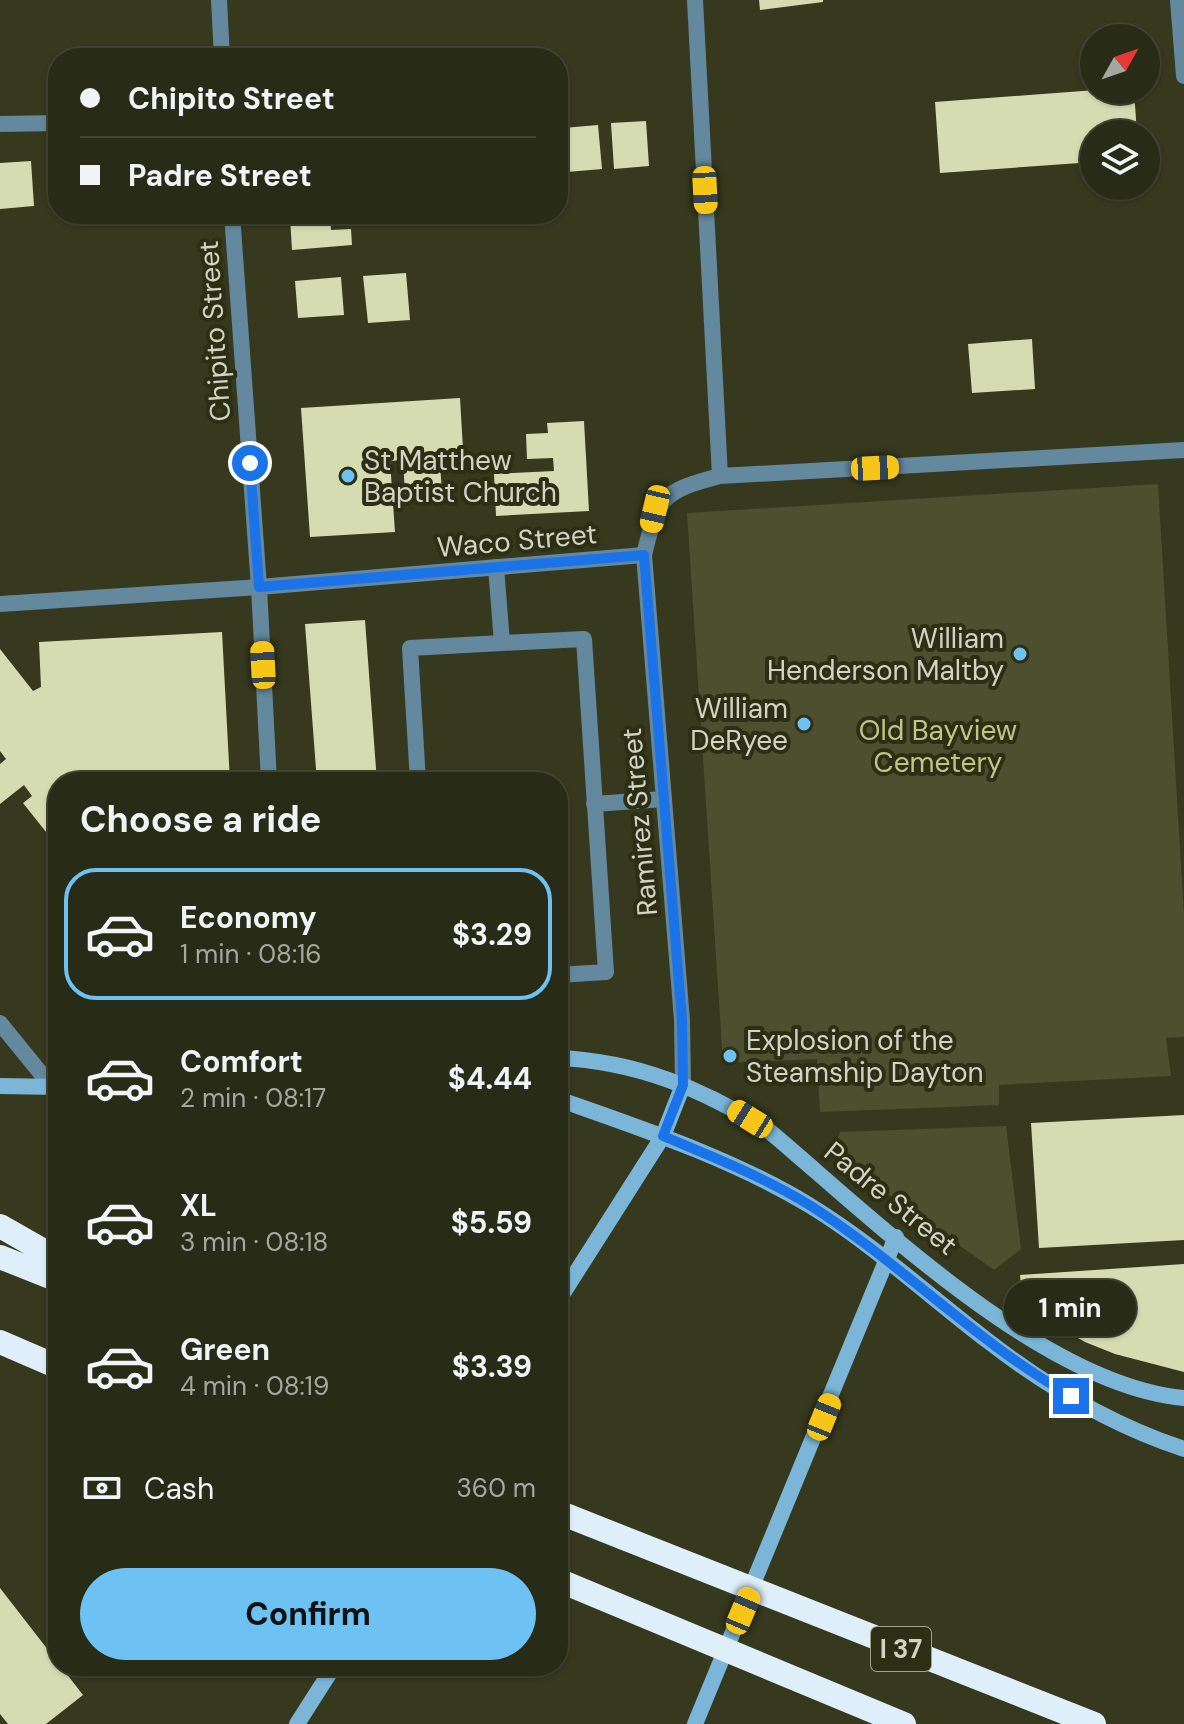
<!DOCTYPE html>
<html lang="en">
<head>
<meta charset="utf-8">
<style>
  body { margin:0; font-family:"DM Sans",sans-serif; background:#30331f; color:#f1f3f6; height:100vh; display:flex; flex-direction:column; font-size:30px; white-space:nowrap }
  * { box-sizing:border-box; margin:0 }
  p { font-size:26px; color:#a5a7a1 }
  .icon { flex:none; width:44px; height:44px; fill:none; stroke:currentColor; stroke-width:2; stroke-linecap:round; stroke-linejoin:round }
  .map { position:relative; flex:1; overflow:hidden }
  .side { position:absolute; left:48px; top:772px; width:520px; height:904px; display:flex; flex-direction:column; background:#282b16; border-radius:32px; box-shadow:0 2px 6px #0004,0 0 0 2px #444735 }
  .side>* { flex:none }
  .top-card { position:absolute; left:48px; top:48px; width:520px; height:176px; border-radius:32px; box-shadow:0 2px 6px #0004,0 0 0 2px #444735; display:grid; align-content:center; height:176px; padding:0 32px; background:#282b16 }
  .needle { width:52px; rotate:50deg }
  .tools { position:absolute; left:1080px; top:24px; display:grid; gap:16px }
  .tools a { display:grid; place-items:center; width:80px; height:80px; border-radius:50%; background:#282b16; box-shadow:0 2px 6px #0004,0 0 0 2px #444735; font-size:40px }
  .end { position:absolute; width:36px; height:36px; margin:-18px; border:10px solid #1a73e8; background:#fff; box-shadow:0 0 0 4px #fff }
  .from { border-radius:50% }
  .bubble { position:absolute; height:56px; border-radius:28px; background:#282b16; box-shadow:0 2px 6px #0004,0 0 0 2px #444735; font-size:26px; font-weight:700; line-height:56px; text-align:center }
  .car { position:absolute; width:24px; height:48px; margin:-24px -12px; border-radius:10px; box-shadow:0 0 6px 2px #0007; background:linear-gradient(#f5c518 24%,#345 0 40%,#f5c518 0 76%,#345 0 86%,#f5c518 0) }
  .top-card b { display:flex; align-items:center; gap:28px; height:76px; font-size:30px }
  .top-card b+b { border-top:2px solid #444735 }
  .top-card i { width:20px; height:20px; background:#f1f3f6 }
  ul { padding:0; list-style:none }
  li { display:flex; align-items:center; gap:24px; height:132px; margin:0 16px 12px; padding:0 16px; border:4px solid transparent; border-radius:32px }
  li div { flex:1 }
  li b { display:block; font-size:30px }
  li em { font-style:normal; font-weight:700 }
  li.on { border-color:#6dc2f3 }
  li>.icon { width:72px; height:72px; stroke-width:1.5 }
  h2 { padding:0 32px; font-size:36px; line-height:96px }
  .pay { display:flex; align-items:center; gap:20px; height:88px; padding:0 32px; font-size:30px }
  .pay p { margin-inline-start:auto }
  .cta { display:flex; gap:16px; margin-top:auto; padding:16px 32px }
  .cta a { flex:1; height:92px; border-radius:48px; background:#6dc2f3; color:#111; font-size:32px; font-weight:700; line-height:92px; text-align:center }
  .map>svg:first-child { display:block }
  .green { fill:#4c502f }
  .building { fill:#d6dcb2 }
  .lines { fill:none; stroke-linecap:round; stroke-linejoin:round }
  .service { stroke:#64889e; stroke-width:16 }
  .minor { stroke:#64889e; stroke-width:16 }
  .tertiary { stroke:#64889e; stroke-width:16 }
  .secondary { stroke:#7bb6d9; stroke-width:16 }
  .motorway { stroke:#deeffa; stroke-width:24 }
  .route { stroke:#1a73e8; stroke-width:10 }
  .poi-dot { fill:#6dc2f3; stroke:#2c2f14; stroke-width:3 }
  .labels { text-anchor:middle; stroke-width:8; stroke-linejoin:round; paint-order:stroke }
  .shield { fill:#2c2f14; stroke:#a0a28f; stroke-width:2 }
  .shield-label { font-size:26px; font-weight:bold; fill:#d1d4c4 }
  .street-label { font-size:28px; fill:#d1d4c4; stroke:#2c2f14 }
  .poi-label { font-size:28px; fill:#d1d4c4; stroke:#2c2f14; text-anchor:start }
  .park-label { font-size:28px; fill:#bdc685; stroke:#2c2f14 }
</style>
</head>
<body>
<div class="map">
<svg width="1184" height="1724" viewBox="0 0 1184 1724">
  <rect width="100%" height="100%" fill="#36391e"/>
  <!-- green -->
  <path class="green" d="M1158,484L1184,915V1037L1166,1038L1171,1076L999,1085V1105L820,1112L817,1059L723,1063L687,513Z
    M1006,1126L1021,1249L994,1270L832,1154L840,1132Z"/>
  <!-- building -->
  <path class="building" d="M759,0H823V2L760,10Z
    M1096,90H1134L1137,134H1094V162L940,173L935,102Z
    M646,121L649,166L614,169L611,123Z
    M598,125L602,169L567,172L563,128Z
    M58,160V205L52,206L50,161Z
    M31,161L34,206L0,209V163Z
    M330,214L331,230L351,229L352,245L292,250L290,217Z
    M406,273L410,320L368,323L363,276Z
    M341,277L344,315L298,318L295,281Z
    M1032,339L1035,389L972,393L968,344Z
    M460,398L463,449L439,451L442,492L405,494L403,460L390,461L395,532L310,537L301,408Z
    M584,421L589,511L496,516L494,474L554,471L553,458L527,459L526,434L548,433L547,423Z
    M365,620L377,782H317L305,624Z
    M222,632L230,782H58V847L23,803L32,796L24,785L0,804V764L6,759L0,751V649L33,691L41,687L39,642Z
    M58,874V897L47,883Z
    M1184,1115V1240L1039,1248L1031,1123Z
    M1184,1264V1372L1115,1354L1085,1342L1045,1319L1022,1300L1020,1275Z
    M0,1588L83,1695L46,1724H8L0,1714Z"/>
  <g class="lines">
    <!-- service -->
    <path class="service" d="M259,587L269,782
      M502,643L584,639L606,972L558,975
      M418,782L410,648L502,643L496,567
      M594,804L664,799"/>
    <!-- minor -->
    <path class="minor" d="M219,0L222,58
      M695,0L720,476
      M0,124L58,123
      M232,214L259,587
      M0,604L259,587L644,555
      M0,1023L52,1087
      M683,1085L682,1020L644,555C658,497 662,491 720,476L1184,450"/>
    <!-- tertiary -->
    <path class="tertiary" d="M1178,0L1184,76"/>
    <!-- secondary -->
    <path class="secondary" d="M558,1058C636,1061 703,1089 768,1130C874,1219 1044,1386 1184,1398
      M0,1086L58,1087
      M558,1099C643,1129 731,1158 809,1205C873,1244 929,1296 988,1341C1046,1386 1114,1426 1184,1449
      M558,1301L663,1136L683,1085
      M297,1724L334,1666
      M695,1724L896,1237"/>
    <!-- motorway -->
    <path class="motorway" d="M0,1226L58,1259
      M0,1257L58,1280
      M0,1342L58,1367
      M558,1512L1094,1724
      M558,1580L904,1724"/>
  </g>
  <g class="lines">
    <!-- route -->
    <path class="route" d="M250,463L259,587L644,555L682,1020L683,1085L663,1136C713,1157 764,1177 811,1206C902,1264 977,1343 1071,1396"/>
  </g>
  <!-- markers -->
  <g class="poi-dot">
    <circle cx="348" cy="476" r="8"/>
    <circle cx="1020" cy="654" r="8"/>
    <circle cx="804" cy="724" r="8"/>
    <circle cx="730" cy="1056" r="8"/>
  </g>
  <g class="labels">
    <!-- shield labels -->
    <rect class="shield" x="871" y="1627" width="60" height="44" rx="6"/>
    <g class="shield-label">
      <text x="901" y="1658">I 37</text>
    </g>
    <!-- street labels -->
    <g class="street-label">
      <text transform="translate(214 331) rotate(-94)" y="10">Chipito Street</text>
      <text transform="translate(517 540) rotate(-5)" y="10">Waco Street</text>
      <text transform="translate(639 822) rotate(-95)" y="10">Ramirez Street</text>
      <text transform="translate(891 1198) rotate(39)" y="10">Padre Street</text>
    </g>
    <!-- poi labels -->
    <g class="poi-label">
      <text x="364" y="470">St Matthew<tspan x="364" dy="32">Baptist Church</tspan></text>
      <text x="1004" y="648" text-anchor="end">William<tspan x="1004" dy="32">Henderson Maltby</tspan></text>
      <text x="788" y="718" text-anchor="end">William<tspan x="788" dy="32">DeRyee</tspan></text>
      <text x="746" y="1050">Explosion of the<tspan x="746" dy="32">Steamship Dayton</tspan></text>
    </g>
    <!-- park labels -->
    <g class="park-label">
      <text x="938" y="740">Old Bayview<tspan x="938" dy="32">Cemetery</tspan></text>
    </g>
  </g>
</svg>
<div class="tools">
<a><svg class="needle" viewBox="-14 -14 28 28"><path d="M0-13l5 13h-10z" fill="#e53935"/><path d="M0 13l5-13h-10z" fill="#a5a7a1"/></svg></a>
<a><svg class="icon" aria-label="layers" viewBox="0 0 24 24"><path d="M12 4l9 5-9 5-9-5zM3 14l9 5 9-5"/></svg></a>
</div>
<i class="end from" style="left:250px;top:463px"></i>
<i class="end" style="left:1071px;top:1396px"></i>
<div class="bubble" style="left:1004px;top:1280px;width:132px">1 min</div>
<i class="car" style="left:705px;top:190px;rotate:177deg"></i>
<i class="car" style="left:875px;top:468px;rotate:87deg"></i>
<i class="car" style="left:655px;top:509px;rotate:193deg"></i>
<i class="car" style="left:263px;top:665px;rotate:357deg"></i>
<i class="car" style="left:750px;top:1119px;rotate:302deg"></i>
<i class="car" style="left:824px;top:1417px;rotate:22deg"></i>
<i class="car" style="left:743px;top:1611px;rotate:23deg"></i>
<div class="top-card">
<b><i class="from"></i>Chipito Street</b>
<b><i></i>Padre Street</b>
</div>
<section class="side">
<h2>Choose a ride</h2>
<ul>
<li class="on"><svg class="icon" aria-label="car" viewBox="0 0 24 24"><path d="M5 17H2v-5l4-1 3-4h7l3 4 3 1v5h-3M9 17h6M6 11h13"/><circle cx="7" cy="17" r="2"/><circle cx="17" cy="17" r="2"/></svg><div><b>Economy</b><p>1 min · 08:16</p></div><em>$3.29</em></li>
<li><svg class="icon" aria-label="car" viewBox="0 0 24 24"><path d="M5 17H2v-5l4-1 3-4h7l3 4 3 1v5h-3M9 17h6M6 11h13"/><circle cx="7" cy="17" r="2"/><circle cx="17" cy="17" r="2"/></svg><div><b>Comfort</b><p>2 min · 08:17</p></div><em>$4.44</em></li>
<li><svg class="icon" aria-label="car" viewBox="0 0 24 24"><path d="M5 17H2v-5l4-1 3-4h7l3 4 3 1v5h-3M9 17h6M6 11h13"/><circle cx="7" cy="17" r="2"/><circle cx="17" cy="17" r="2"/></svg><div><b>XL</b><p>3 min · 08:18</p></div><em>$5.59</em></li>
<li><svg class="icon" aria-label="car" viewBox="0 0 24 24"><path d="M5 17H2v-5l4-1 3-4h7l3 4 3 1v5h-3M9 17h6M6 11h13"/><circle cx="7" cy="17" r="2"/><circle cx="17" cy="17" r="2"/></svg><div><b>Green</b><p>4 min · 08:19</p></div><em>$3.39</em></li>
</ul>
<div class="pay"><svg class="icon" aria-label="cash" viewBox="0 0 24 24"><path d="M3 7h18v10H3z"/><circle cx="12" cy="12" r="2"/></svg>Cash<p>360 m</p></div>
<div class="cta"><a>Confirm</a></div>
</section>
</div>
</body>
</html>
